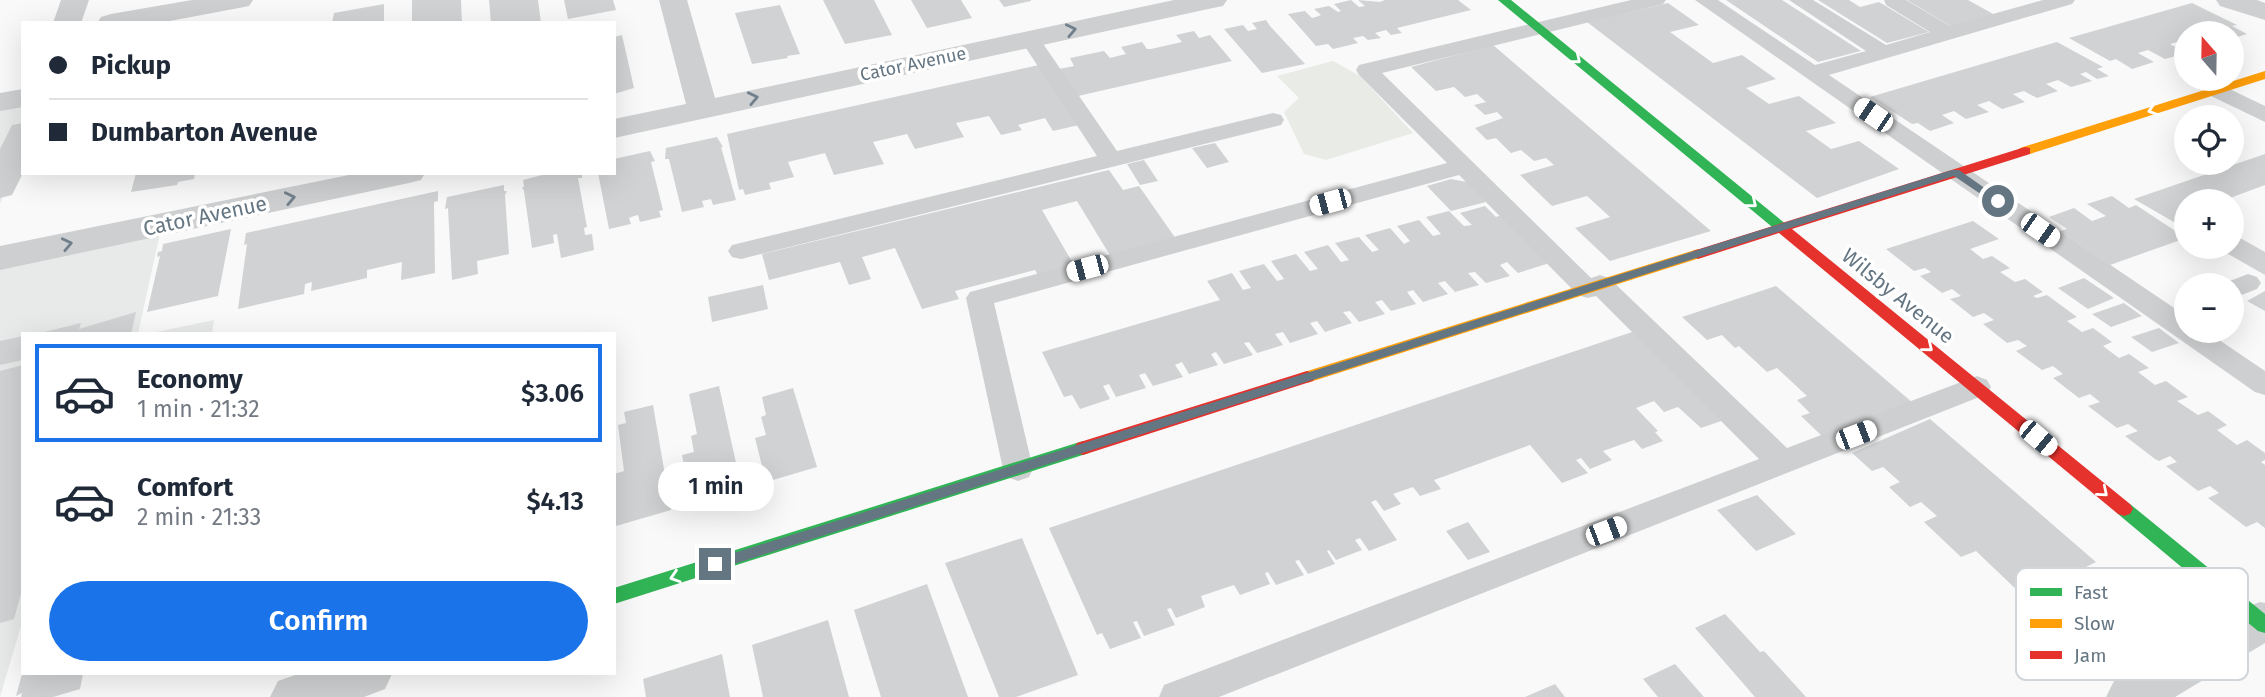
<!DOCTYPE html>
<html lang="en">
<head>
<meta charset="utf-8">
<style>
  body { margin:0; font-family:"Fira Sans",sans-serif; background:#f6f6f7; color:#1f2937; height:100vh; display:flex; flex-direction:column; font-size:26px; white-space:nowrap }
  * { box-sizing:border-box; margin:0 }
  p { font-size:23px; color:#747a83 }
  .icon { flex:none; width:38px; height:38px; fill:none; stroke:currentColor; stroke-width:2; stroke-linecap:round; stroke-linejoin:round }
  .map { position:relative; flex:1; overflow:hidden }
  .sheet { position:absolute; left:21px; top:332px; width:595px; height:343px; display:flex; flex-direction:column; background:#fff; border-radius:0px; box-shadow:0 7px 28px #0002 }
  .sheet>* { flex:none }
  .top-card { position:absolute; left:21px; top:21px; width:595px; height:154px; border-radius:0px; box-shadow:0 7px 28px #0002; display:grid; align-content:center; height:154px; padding:0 28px; background:#fff }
  .needle { width:46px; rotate:340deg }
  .buttons { position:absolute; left:2174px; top:21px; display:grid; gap:14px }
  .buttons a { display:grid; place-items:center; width:70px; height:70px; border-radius:50%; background:#fff; box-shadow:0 7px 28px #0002; font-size:35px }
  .end { position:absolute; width:32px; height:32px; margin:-16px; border:9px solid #657683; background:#fff; box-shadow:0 0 0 4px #fff }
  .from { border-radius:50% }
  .bubble { position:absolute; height:49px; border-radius:24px; background:#fff; box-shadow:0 7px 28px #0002; font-size:23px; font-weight:600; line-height:49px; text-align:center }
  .car { position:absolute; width:21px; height:42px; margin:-21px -10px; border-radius:9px; box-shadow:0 0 5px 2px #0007; background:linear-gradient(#fff 24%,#345 0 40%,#fff 0 76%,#345 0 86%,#fff 0) }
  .top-card b { display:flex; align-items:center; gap:24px; height:66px; font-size:26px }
  .top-card b+b { border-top:2px solid #e0e1e3 }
  .top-card i { width:18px; height:18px; background:#1f2937 }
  ul { padding:12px 0 0; list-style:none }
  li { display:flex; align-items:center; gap:21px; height:98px; margin:0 14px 10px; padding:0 14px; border:4px solid transparent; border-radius:0px }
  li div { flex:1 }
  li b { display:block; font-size:26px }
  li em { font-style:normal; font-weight:600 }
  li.on { border-color:#1a73e8 }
  li>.icon { width:63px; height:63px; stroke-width:1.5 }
  .button { display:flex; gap:14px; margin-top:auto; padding:14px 28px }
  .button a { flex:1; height:80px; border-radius:42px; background:#1a73e8; color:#fff; font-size:28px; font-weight:600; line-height:80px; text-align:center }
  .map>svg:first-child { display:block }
  .built { fill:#e8e9e9 }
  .green { fill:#e8ebe6 }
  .building { fill:#d0d2d3 }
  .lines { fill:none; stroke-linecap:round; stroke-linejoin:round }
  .lane { fill:#cecfd0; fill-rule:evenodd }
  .street { fill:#cecfd0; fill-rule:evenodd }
  .fast { fill:#30b455; fill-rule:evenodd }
  .slow { fill:#ff9f0a; fill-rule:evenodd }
  .jam { fill:#e5322d; fill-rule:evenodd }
  .oneway { stroke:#707f8b }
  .oneway2 { stroke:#fff }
  .route { fill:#657683 }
  .labels { text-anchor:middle; stroke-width:7; stroke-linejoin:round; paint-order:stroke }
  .far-street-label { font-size:18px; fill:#657683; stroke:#fff }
  .street-label { font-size:21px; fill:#657683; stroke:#fff }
  .key { fill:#fff; stroke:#d1d6da; stroke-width:2 }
  .key-label { font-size:19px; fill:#657683 }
</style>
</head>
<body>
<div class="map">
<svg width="2265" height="697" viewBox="0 0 2265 697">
  <rect width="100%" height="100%" fill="#f9f9f9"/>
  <!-- built -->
  <path class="built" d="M23,100V143L0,204V104Z
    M162,224L138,334H23V619L0,697V259Z
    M214,320L212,334H147Z"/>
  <!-- green -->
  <path class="green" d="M1333,61L1360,76L1413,133L1326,160L1304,154L1284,112L1299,98L1277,76Z"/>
  <!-- building -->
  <path class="building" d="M412,0H461L462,23H412Z
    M489,0H538L541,23H491Z
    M564,0H613L616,10L568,19Z
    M823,0H874L892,35L845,44Z
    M911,0H961L972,18L927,28Z
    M999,0H1031V1L1004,7Z
    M1351,0L1359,7L1365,6L1358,0L1380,2L1385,0H1458L1471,10L1397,28L1402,33L1391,35L1386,30L1375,33L1381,38L1368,40L1363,36L1353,38L1358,43L1333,49L1328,44L1316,46L1288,14L1305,11L1312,18L1316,17L1321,15L1314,9L1329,6L1338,12L1341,11L1334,4Z
    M1726,0H1782L1861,51L1818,62Z
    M1818,0H1849L1860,7L1879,2L1929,32L1887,43Z
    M1907,0H1968L1995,15L1952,27Z
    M1668,3L1699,25L1670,32L1713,63L1742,55L1776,79L1746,88L1769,104L1799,96L1836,123L1806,131L1831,149L1859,141L1899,169L1817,198L1587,22Z
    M2192,3L2237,25L2232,26L2247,34L2231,39V33H2186V44L2181,41L2170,44L2186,53L2165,59L2148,50L2138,53L2154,62L2132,69L2116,59L2110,61L2069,38Z
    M384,4V23H332L334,13Z
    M780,5L800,54L787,56L788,58L752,64L735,13Z
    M1266,20L1270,26L1305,64L1262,73L1224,29L1243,25L1248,31L1257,29L1252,23Z
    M1194,31L1199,38L1210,35L1232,61L1078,96L1059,69L1074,66L1070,58L1104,51L1110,58L1126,54L1121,47L1142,42L1147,49H1151L1182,42L1176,35Z
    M622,35L634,88L614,94V37Z
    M2057,42L2103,67L2097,69L2109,76L2097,79L2086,72L2080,74L2092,81L2071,87L2058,80L2046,84L2058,91L2037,98L2024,91L2013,94L2025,102L2002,109L1989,101L1977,105L1989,112L1966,119L1954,111L1942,115L1954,123L1930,131L1918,123L1912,124L1870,97Z
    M1493,45L1711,231L1610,261L1575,228L1610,217L1587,196L1552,206L1520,175L1554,165L1546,158L1534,161L1521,150L1511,153L1496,138L1487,140L1475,128L1503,118L1497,112L1485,115L1474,105L1486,102L1477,94L1465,97L1454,87L1436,91L1411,67Z
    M1039,65L1079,125L1053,131L1045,118L1018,125L1022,130L1001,135L989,116L956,123L964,137L915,149L907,134L873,142L884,164L834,175L825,153L788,162L794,177L769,183L771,189L745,195L743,189L739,190L727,134Z
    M717,137L723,147H721L736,200L713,205L711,199L702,201L704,207L682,212L669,159H665L666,148Z
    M1215,143L1229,162L1207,168L1192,148Z
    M650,151L655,161L651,162L663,210L659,211L661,217L640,222L638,215L634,216L629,218L631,224L609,229L598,173H614V159Z
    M2265,154V185L2222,201H2186V229L2134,199Z
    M1144,160L1158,181L1140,185L1127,164Z
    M1109,170L1123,190L1139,186L1176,239L1111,257L1077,201L1042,210L1075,267L1039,277L1035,270L955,291L959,299L922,309L895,248L862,257L871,279L849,285L840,262L769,280L762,254Z
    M136,173H195L194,179L178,182L177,185L131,192Z
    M550,173L582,174V178H578L587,227L584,228L585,235L592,234L594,250L561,258L557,234L553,235L554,243L532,248L524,191L522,187H524L523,180Z
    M1451,179L1467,182L1486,202L1451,211L1427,186Z
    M504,185V191H507L505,195L509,254L477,261L478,274L452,280L448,208L445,209L447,197Z
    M438,191V201L434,202L435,273L401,280L402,262L367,270V278L311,291L312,282L305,284L304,294L238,309L247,244L244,245L246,233Z
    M2112,196L2129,208L2136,205L2186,238L2110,265L2060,231L2067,229L2049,217L2074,208L2092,221L2106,216L2087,204Z
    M1485,206L1496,217L1505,214L1553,262L1518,273L1507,262L1500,265L1510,276L1486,283L1475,272L1468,273L1479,285L1455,292L1445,281L1438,283L1448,294L1423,302L1413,290L1407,292L1416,304L1391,311L1382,300L1375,302L1385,314L1359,322L1350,311L1343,312L1352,323L1325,332L1317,321L1310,323L1318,334L1290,343L1283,332L1275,334L1283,345L1257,353L1249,342L1244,343L1253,355L1224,364L1216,352L1211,354L1218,365L1189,374L1182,362L1175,365L1183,377L1153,386L1145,373L1139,375L1146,388L1116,397L1109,384L1103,386L1110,399L1080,409L1072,395L1064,397L1042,352L1220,300L1207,281L1232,273L1243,290L1251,288L1239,271L1264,264L1277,281L1284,279L1271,261L1296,254L1310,271L1318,269L1304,252L1328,245L1341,262L1349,260L1335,243L1359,237L1372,252L1379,250L1365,235L1390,228L1404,244L1410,241L1397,226L1419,220L1433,236L1441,234L1426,217L1449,211L1464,226L1472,225L1460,213Z
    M1973,221L1999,239L1970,249L1983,259L1992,256L2010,268L2000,272L2015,282L2025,279L2043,292L2033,296L2037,298L2047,295L2077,317L2067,321L2082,332L2093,328L2112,342L2103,346L2119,358L2129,354L2149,368L2138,372L2155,385L2166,381L2188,397L2177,401L2198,415L2208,411L2227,425L2217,430L2237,445L2247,440L2265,453V460L2261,462L2265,465V528L2257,522L2246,527L2242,524L2208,498L2219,493L2210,486L2198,491L2166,466L2177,462L2170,456L2159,461L2155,459L2125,436L2138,431L2128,424L2117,428L2088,406L2100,402L2090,394L2079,398L2053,378L2063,374L2053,366L2042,370L2016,351L2027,346L2018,340L2007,343L1983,324L1994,320L1984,313L1973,317L1950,299L1961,296L1952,289L1942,293L1920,276L1931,272L1925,268L1914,271L1886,249Z
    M231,229L218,296L147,312L160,256L157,257L158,252L162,251L163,244Z
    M2231,233L2265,252V275L2216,247H2231Z
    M2084,278L2114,298L2088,309L2058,288Z
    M763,285L768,309L712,322L708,297Z
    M1776,286L1913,403L1823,437L1801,416L1810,413L1797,400L1807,396L1777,368L1767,372L1739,346L1735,348L1722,335L1707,340L1682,317Z
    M2265,291V311L2247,301Z
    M2124,303L2142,316L2111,327L2092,314Z
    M136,312L131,334H36L81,323L79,329Z
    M2159,328L2179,343L2152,352L2131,337Z
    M1638,330L1727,419L1701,428L1678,407L1664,412L1654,401L1636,408L1658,431L1655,432L1663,441L1642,449L1634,440L1603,451L1612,460L1590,469L1581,458L1576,460L1588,473L1562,483L1530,445L1434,480L1441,489L1420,496L1413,487L1393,494L1401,504L1384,511L1376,500L1371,502L1397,540L1369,551L1360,538L1355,540L1362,550L1336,560L1329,550L1327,551L1335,564L1308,574L1299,560L1295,561L1304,575L1276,585L1268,572L1265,573L1270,584L1240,595L1234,585L1201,596L1205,607L1176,618L1171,608L1167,609L1175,625L1144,636L1137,621L1133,622L1141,638L1110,649L1102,633L1097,635L1049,528Z
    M23,336V360L0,365V341Z
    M23,365V586L14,619L0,623V371Z
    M719,386L742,490L691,505L682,455L694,452L691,436L697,434L689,394Z
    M793,388L817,467L766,482L755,438L766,435L761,417L766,415L762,397Z
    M653,405L671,510L616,526L614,474L624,471L618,425L626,423L624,412Z
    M1930,419L2008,486L2096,562L2078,571L2075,568L2019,592L1976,551L1961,557L1924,522L1937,516L1921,502L1910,507L1889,487L1900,482L1883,467L1872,471L1852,453Z
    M1757,495L1796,534L1756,551L1717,510Z
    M1468,522L1490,552L1468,560L1446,531Z
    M1022,538L1078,675L1016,697H999L945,563Z
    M927,584L968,697H881L854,610Z
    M1725,614L1760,652L1764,651L1806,697H1755L1695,628Z
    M828,620L849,697H763L752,645Z
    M722,654L730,697H646L643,679Z
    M1675,664L1704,697H1658L1643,679Z
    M22,674H83L80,689L53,697H21L22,693L16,696Z
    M1555,684L1565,697H1525Z"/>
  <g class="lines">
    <!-- lane -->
    <path class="lane" d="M1631,0H1666L1663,4L1382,73L1591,278L1600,275L1609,278L1787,448L1977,376L1987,380L1991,387L1987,394L1219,697H1159L1164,685L1759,459L1596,296L1587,298L1578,295L1459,175L994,303L1033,469L1029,477L1018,481L1007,477L1003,469L966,298L970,292L1447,163L1359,75L1356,70L1359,65Z
      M1695,0H1718L1815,65L1866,51L1789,0H1813L1886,45L1930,32L1886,5L1884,0H1906L1950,26L2043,0H2075L2072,4L1829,75L2186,316V331H2206L2265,371V395L2255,392Z
      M1030,33L1037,35L1117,151L1273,113L1281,115L1284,120L1281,125L741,259L732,257L728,251L732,245L1097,156L1020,39L1023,35Z
      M2217,83L2265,106V122L2209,95L2206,90L2209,85Z
      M2248,274L2257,277L2261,283L2257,289L2231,299V285L2222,284Z"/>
    <!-- street -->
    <path class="street" d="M61,0H89L81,23H53Z
      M192,0H253L249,6L239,8L159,23H97L101,17L111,14Z
      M659,0H687L715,98L1174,0H1227L1223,6L1213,8L614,138V119L686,104Z
      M2216,0H2257L2265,3V20L2220,6Z
      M23,89V107L0,111V93Z
      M23,123V173L12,195L0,198V149L12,125Z
      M359,173H425L421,180L409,183L0,270V246Z
      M2260,602L2265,603V643L2175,697H2106L2114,681L2243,608Z
      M298,674H392L385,689L364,697H270L278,681Z"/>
    <!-- fast -->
    <path class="fast" d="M1498,0H1511L1787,225L1789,228L1787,231H1777Z
      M1083,441L1089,443L1092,448L1089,453L614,604V588Z
      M2124,502L2130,504L2265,614V633L2258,631L2118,514L2115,509L2118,504Z"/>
    <!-- slow -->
    <path class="slow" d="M2265,71V79L2030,154H2020L2018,151L2020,148Z
      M1698,249L1703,251L1705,254L1703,257L1307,383L1299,377L1301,373Z"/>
    <!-- jam -->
    <path class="jam" d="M2025,147L2030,148V154L1792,229L2130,504L2133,509L2130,514L2124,516L2118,514L1779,233L1698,259L1691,254L1693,251Z
      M1307,371L1313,373L1315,377L1313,381L1083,455L1077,453L1074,448L1077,443Z"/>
  </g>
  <!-- one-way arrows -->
  <defs><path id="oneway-chevron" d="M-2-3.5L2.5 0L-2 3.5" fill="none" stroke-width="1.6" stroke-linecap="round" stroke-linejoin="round" transform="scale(1.75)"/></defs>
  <g class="oneway">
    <use href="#oneway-chevron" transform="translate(1071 30) rotate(-12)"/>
    <use href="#oneway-chevron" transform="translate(753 98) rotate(-12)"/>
    <use href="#oneway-chevron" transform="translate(290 198) rotate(-12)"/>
    <use href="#oneway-chevron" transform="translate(67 244) rotate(-12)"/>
  </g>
  <g class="oneway2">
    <use href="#oneway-chevron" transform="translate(1576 59) rotate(39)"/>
    <use href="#oneway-chevron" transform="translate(2153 110) rotate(162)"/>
    <use href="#oneway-chevron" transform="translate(1752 203) rotate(39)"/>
    <use href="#oneway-chevron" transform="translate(1928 347) rotate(39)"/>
    <use href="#oneway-chevron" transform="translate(2103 492) rotate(40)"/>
    <use href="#oneway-chevron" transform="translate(675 577) rotate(162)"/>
  </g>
  <!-- route -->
  <path class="route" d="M1952,170H1959L2003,201L1994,203L1954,176L715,570L708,564L715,559Z"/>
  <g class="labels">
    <!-- far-street labels -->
    <g class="far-street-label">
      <text transform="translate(913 64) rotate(-12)" y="6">Cator Avenue</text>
    </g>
    <!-- street labels -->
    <g class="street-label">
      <text transform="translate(205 216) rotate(-12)" y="7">Cator Avenue</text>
      <text transform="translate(1898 296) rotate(39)" y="7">Wilsby Avenue</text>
    </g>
  </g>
  <!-- legend -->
  <rect x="2016" y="568" width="232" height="112" rx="10" class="key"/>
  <rect x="2030" y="588" width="32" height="8" fill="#30b455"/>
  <rect x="2030" y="619" width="32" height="9" fill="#ff9f0a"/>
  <rect x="2030" y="651" width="32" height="8" fill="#e5322d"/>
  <g class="key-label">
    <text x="2074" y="599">Fast</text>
    <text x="2074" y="630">Slow</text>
    <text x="2074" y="662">Jam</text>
  </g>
</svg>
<div class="buttons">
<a><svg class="needle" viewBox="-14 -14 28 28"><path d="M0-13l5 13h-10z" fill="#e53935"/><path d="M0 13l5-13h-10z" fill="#747a83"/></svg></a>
<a><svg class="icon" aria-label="locate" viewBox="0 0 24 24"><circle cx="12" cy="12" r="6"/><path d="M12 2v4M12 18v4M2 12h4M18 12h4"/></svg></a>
<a>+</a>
<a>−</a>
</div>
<i class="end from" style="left:1998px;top:201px"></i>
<i class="end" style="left:715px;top:564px"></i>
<div class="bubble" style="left:658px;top:462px;width:116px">1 min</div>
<i class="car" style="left:1873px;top:115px;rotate:304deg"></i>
<i class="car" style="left:1330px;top:202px;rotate:255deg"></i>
<i class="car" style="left:2040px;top:230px;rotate:125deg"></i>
<i class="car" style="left:1087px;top:268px;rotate:255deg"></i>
<i class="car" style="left:1856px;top:435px;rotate:69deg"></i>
<i class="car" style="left:2038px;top:438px;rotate:130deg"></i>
<i class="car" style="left:1606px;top:531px;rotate:69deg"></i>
<div class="top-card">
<b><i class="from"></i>Pickup</b>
<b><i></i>Dumbarton Avenue</b>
</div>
<section class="sheet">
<ul>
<li class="on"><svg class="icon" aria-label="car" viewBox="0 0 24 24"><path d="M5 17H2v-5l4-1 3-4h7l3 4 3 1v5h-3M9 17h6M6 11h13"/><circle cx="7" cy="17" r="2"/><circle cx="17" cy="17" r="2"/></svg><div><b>Economy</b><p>1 min · 21:32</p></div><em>$3.06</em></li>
<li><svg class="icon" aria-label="car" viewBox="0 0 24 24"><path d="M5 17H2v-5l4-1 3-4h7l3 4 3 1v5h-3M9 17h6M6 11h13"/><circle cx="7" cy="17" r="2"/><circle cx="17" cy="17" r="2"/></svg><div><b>Comfort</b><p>2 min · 21:33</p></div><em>$4.13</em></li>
</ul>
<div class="button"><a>Confirm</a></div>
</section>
</div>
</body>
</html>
